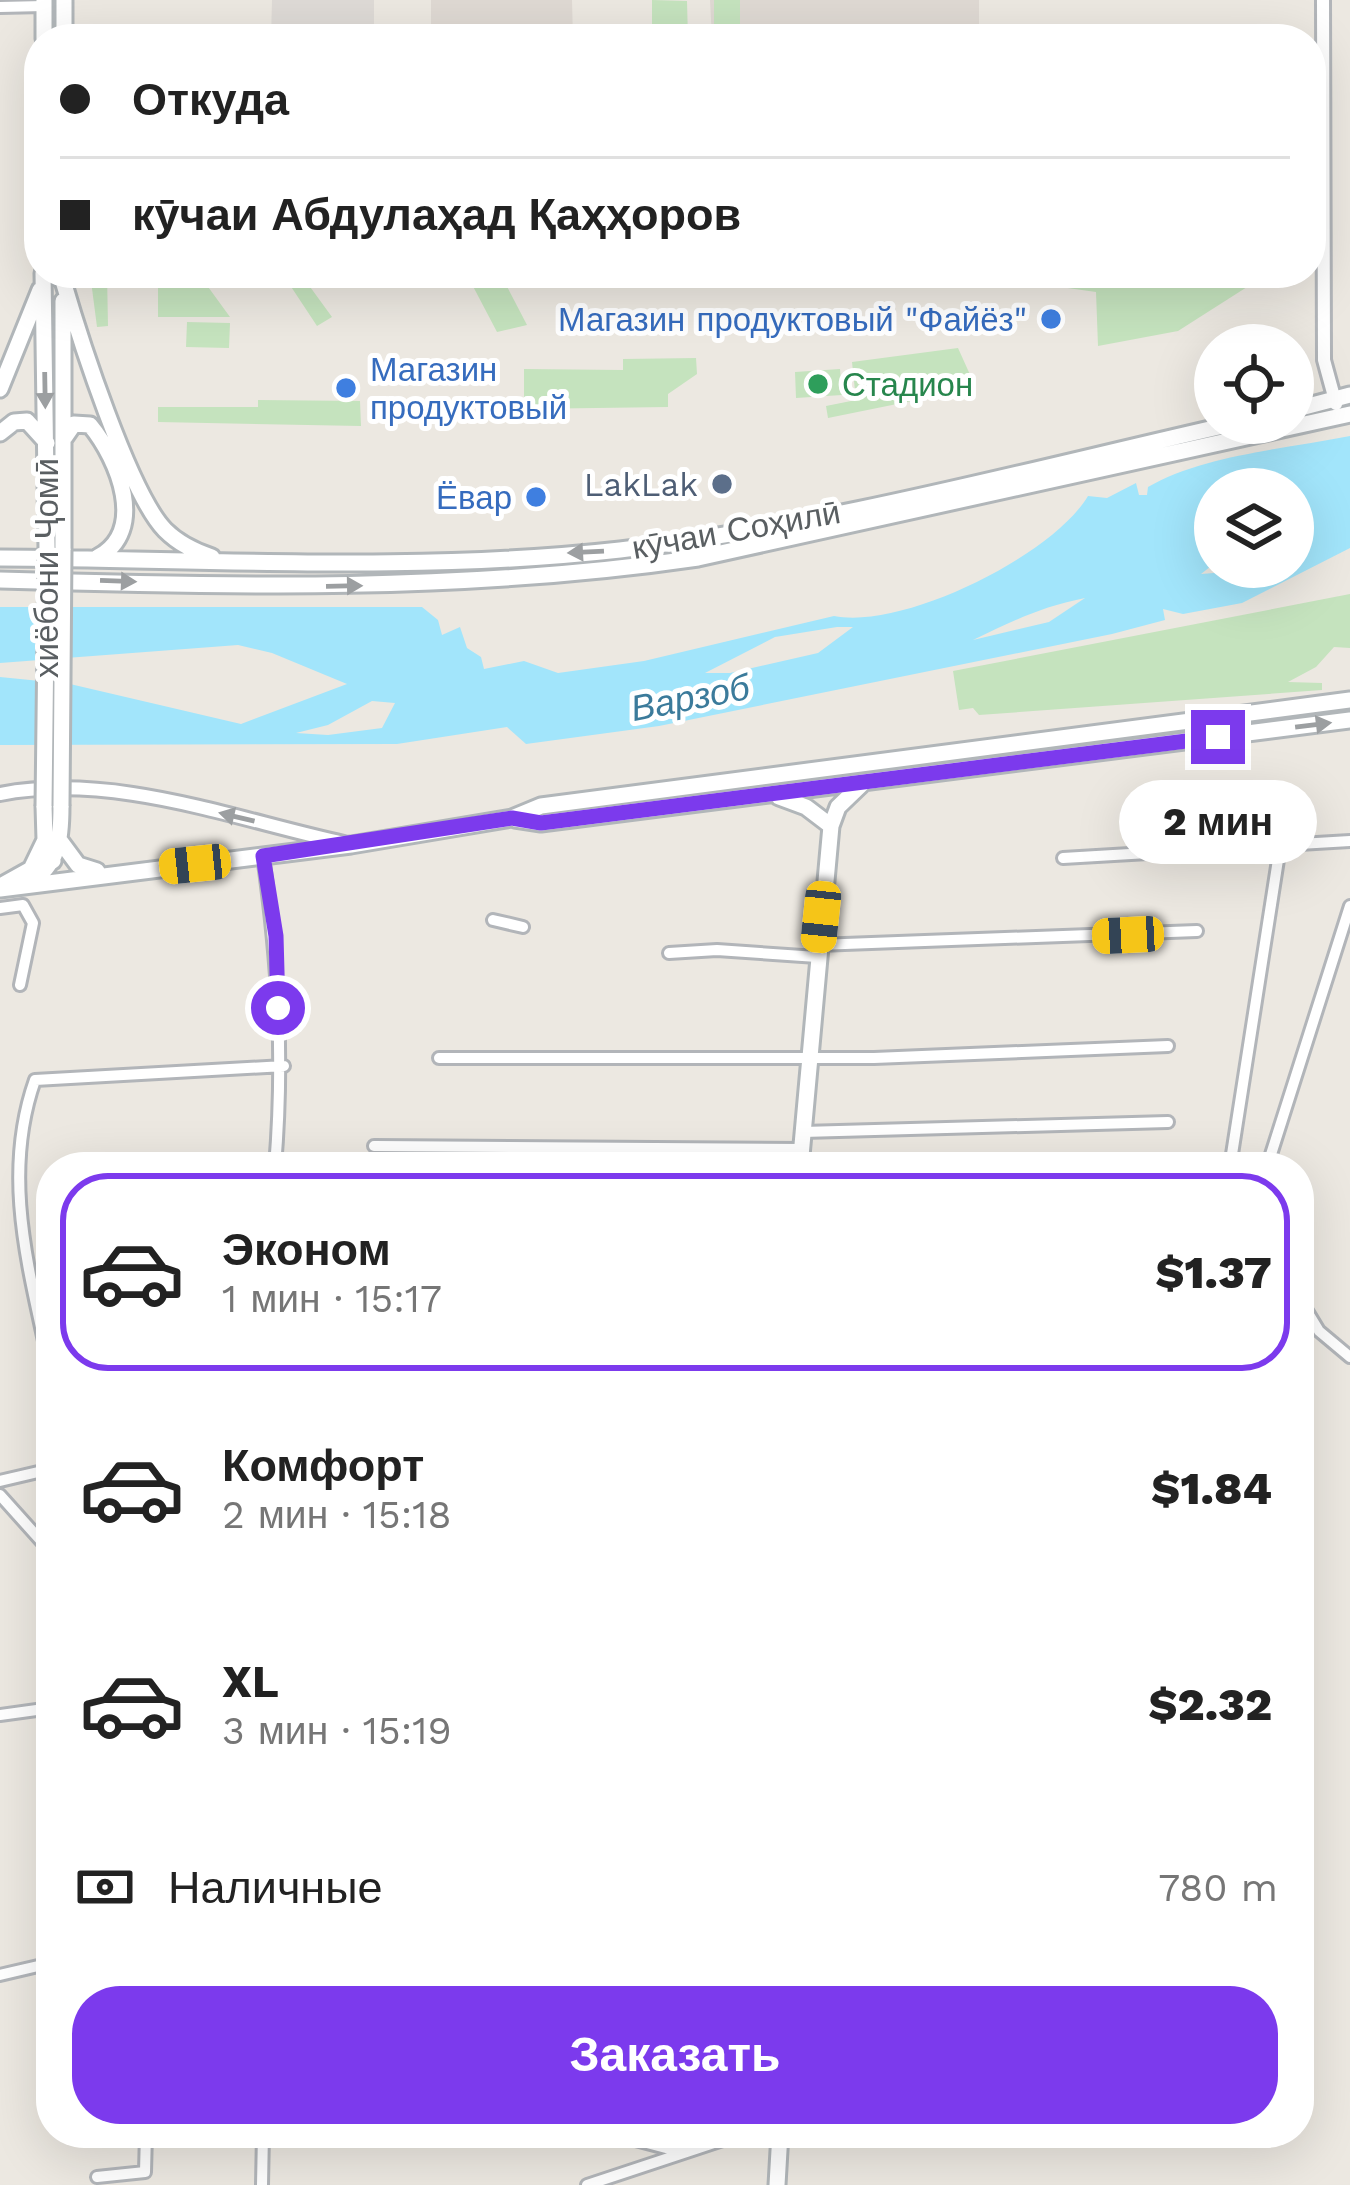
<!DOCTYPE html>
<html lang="ru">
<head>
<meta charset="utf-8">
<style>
  body { margin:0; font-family:"Work Sans",sans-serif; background:#f6f6f6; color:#222; height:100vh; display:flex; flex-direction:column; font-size:45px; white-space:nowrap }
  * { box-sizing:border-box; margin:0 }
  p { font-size:39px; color:#767676 }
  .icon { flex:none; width:66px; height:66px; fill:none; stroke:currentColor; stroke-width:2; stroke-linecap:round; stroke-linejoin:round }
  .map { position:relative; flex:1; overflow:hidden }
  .sheet { position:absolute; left:36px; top:1152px; width:1278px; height:996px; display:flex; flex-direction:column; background:#fff; border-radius:48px; box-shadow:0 12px 48px #0002 }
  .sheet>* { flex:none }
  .banner { position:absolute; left:24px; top:24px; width:1302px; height:264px; border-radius:48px; box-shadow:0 12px 48px #0002; display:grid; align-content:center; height:264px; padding:0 36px; background:#fff }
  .controls { position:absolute; left:1194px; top:324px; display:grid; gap:24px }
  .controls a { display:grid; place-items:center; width:120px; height:120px; border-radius:50%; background:#fff; box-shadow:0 12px 48px #0002; font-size:60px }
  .end { position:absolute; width:54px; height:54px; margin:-27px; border:15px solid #7c3aed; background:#fff; box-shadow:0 0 0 6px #fff }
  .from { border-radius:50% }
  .bubble { position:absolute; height:84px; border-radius:42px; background:#fff; box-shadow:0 12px 48px #0002; font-size:39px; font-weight:800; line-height:84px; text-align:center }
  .car { position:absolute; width:36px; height:72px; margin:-36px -18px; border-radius:15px; box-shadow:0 0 9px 3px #0007; background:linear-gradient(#f5c518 24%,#345 0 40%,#f5c518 0 76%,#345 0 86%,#f5c518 0) }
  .banner b { display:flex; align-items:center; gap:42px; height:114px; font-size:45px }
  .banner b+b { border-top:3px solid #e0e0e0 }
  .banner i { width:30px; height:30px; background:#222 }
  ul { padding:21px 0 0; list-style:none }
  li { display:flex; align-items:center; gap:36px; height:198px; margin:0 24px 18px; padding:0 12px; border:6px solid transparent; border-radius:48px }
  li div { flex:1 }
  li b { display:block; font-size:45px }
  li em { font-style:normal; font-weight:800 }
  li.current { border-color:#7c3aed }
  li>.icon { width:108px; height:108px; stroke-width:1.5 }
  .pay { display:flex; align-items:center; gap:30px; height:132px; padding:0 36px; font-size:45px }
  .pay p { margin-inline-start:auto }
  .cta { display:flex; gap:24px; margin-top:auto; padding:24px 36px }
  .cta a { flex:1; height:138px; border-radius:48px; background:#7c3aed; color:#fff; font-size:48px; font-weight:800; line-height:138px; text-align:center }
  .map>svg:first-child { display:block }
  .industrial { fill:#dedad6 }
  .education { fill:#dfd9d3 }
  .green { fill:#c5e3be }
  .water { fill:#a2e5fb; fill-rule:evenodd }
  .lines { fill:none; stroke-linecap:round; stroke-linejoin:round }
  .minor-casing { stroke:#b2b5b9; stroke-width:16 }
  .tertiary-casing { stroke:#b2b5b9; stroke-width:18 }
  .secondary-casing { stroke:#b1b6b9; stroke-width:21 }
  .minor { stroke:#fff; stroke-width:10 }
  .tertiary { stroke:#fff; stroke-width:12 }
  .secondary { stroke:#fff; stroke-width:15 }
  .secondary-bridge-casing { stroke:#b1b6b9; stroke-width:21; stroke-linecap:butt }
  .secondary-bridge { stroke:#fff; stroke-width:15 }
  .oneway { fill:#9c9fa1 }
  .route { stroke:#7c3aed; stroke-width:15 }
  .shop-dot { fill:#3f7fe0; stroke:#fff; stroke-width:4.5 }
  .leisure-dot { fill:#2e9e5b; stroke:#fff; stroke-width:4.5 }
  .service-dot { fill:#5c6f8a; stroke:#fff; stroke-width:4.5 }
  .labels { text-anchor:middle; stroke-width:10; stroke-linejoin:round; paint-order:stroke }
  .shop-label { font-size:33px; fill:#366cbe; stroke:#fff; text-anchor:end }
  .leisure-label { font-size:33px; fill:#27864d; stroke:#fff; text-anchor:start }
  .service-label { font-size:33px; fill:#4e5e75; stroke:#fff; text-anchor:end }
  .street-label { font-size:33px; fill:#5a5f62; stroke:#fff }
  .water-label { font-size:36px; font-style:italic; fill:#3b7b9b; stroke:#fff }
</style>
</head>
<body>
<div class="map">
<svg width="1350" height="2185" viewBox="0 0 1350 2185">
  <rect width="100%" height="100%" fill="#ece8e1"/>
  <!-- industrial -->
  <path class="industrial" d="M272,0H374V39H271Z"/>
  <!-- education -->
  <path class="education" d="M431,0H572L573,39H431Z
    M710,0H979V39H712Z"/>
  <!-- green -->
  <path class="green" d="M652,0L687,1L688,39H652Z
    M714,0H740V39H714Z
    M90,273H107L108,326L97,327Z
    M158,273H198L230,317H158Z
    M282,273H300L332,317L317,326Z
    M466,273H500L527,325L497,332Z
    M1042,273H1269L1178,331L1098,346L1096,292L1039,284Z
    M187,322L230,323L229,348L186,347Z
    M958,348L972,379L966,390L828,418L826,406L856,400L852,362Z
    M696,358L697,374L668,394V407L524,409V369L623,370V359Z
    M840,369L842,395L796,398L795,372Z
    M258,400L360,401L361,426L158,422V407H258Z
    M1350,594V648L1334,647L1316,667L1288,682L1322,683V690L979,715L973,708L959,710L953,671Z"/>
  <!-- water -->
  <path class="water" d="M1350,436V548L1242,603L1183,614L1163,609L1165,620L1112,634L659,726L526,744L507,727L397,744L0,745V677L70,684L241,724L347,684L272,653L238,645L0,663V607H422L438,620L442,635L460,627L467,648L481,657L484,669L524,661L558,673L644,661L834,616C903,630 1052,556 1088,496L1107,498L1136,483L1139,495H1147L1148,487C1203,455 1285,449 1350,436ZM1215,489H1293V525L1312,526L1293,548V567L1201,574L1215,563ZM1085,598L1049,622L973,640C1013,621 1040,607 1085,598ZM837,627H853L818,653L730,673H705L775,637ZM372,701L395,703L382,728L328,735L296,733L328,725Z"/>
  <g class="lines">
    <!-- minor casing -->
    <g class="minor-casing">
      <path id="minor" d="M0,7L44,6
        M263,856C278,963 284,1059 275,1167
        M1063,858L1350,841
        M0,908L23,905L33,923L20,985
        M493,920L523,927
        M818,945L1197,931
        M669,953L717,950L817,957
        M439,1058H874L1168,1046
        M803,1132L1168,1122
        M374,1146L801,1149
        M1230,1167L1280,847
        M1267,1167L1350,906
        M1299,1298L1319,1331L1350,1357
        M51,1374C31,1275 0,1179 35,1080L284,1066
        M0,1481L51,1469
        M0,1495L51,1552
        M0,1715L51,1708
        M0,1975L51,1963
        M609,2133L681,2152
        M97,2177L145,2172L146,2133
        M262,2185L263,2133
        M587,2185L723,2140L762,2133"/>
    </g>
    <!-- tertiary casing -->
    <g class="tertiary-casing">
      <path id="tertiary" d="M1323,0L1324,360L1336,404
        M0,794C115,772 233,819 344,843"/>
    </g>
    <!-- secondary casing -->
    <g class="secondary-casing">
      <path id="secondary" d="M64,0V39
        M44,39V0
        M43,273L47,549
        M63,281C79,336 129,493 165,530C179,544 194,551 212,557
        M0,389L40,290
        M1293,410L1350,395
        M0,433L14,422L27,421L47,443
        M65,437L74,424L90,425C119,460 147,531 98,557
        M63,550V301
        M0,558C205,559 415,573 620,550C827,525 1033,469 1236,423
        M0,580C234,587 465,592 698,558L1350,414
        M779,797L806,807L831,826
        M44,806L45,840L53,861
        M515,819L541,823L1350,720
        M61,842L78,865L97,871
        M4,884L31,869L45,840
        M29,884C59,863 61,840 61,806
        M0,889L351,845L512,818L541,806L1350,700
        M800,1167L831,826L838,807L864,782
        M777,2185L780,2133"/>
    </g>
    <!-- minor -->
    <use href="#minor" class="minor"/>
    <!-- tertiary -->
    <use href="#tertiary" class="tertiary"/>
    <!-- secondary -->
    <use href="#secondary" class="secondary"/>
    <!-- secondary-bridge casing -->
    <g class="secondary-bridge-casing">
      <path id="secondary-bridge" d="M44,806L47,549
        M61,806L63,550"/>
    </g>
    <!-- secondary-bridge -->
    <use href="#secondary-bridge" class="secondary-bridge"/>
  </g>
  <!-- one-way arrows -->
  <defs><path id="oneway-solid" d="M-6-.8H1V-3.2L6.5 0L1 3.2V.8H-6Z" transform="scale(3)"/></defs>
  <g class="oneway">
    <use href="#oneway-solid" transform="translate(45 390) rotate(89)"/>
    <use href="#oneway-solid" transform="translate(586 552) rotate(177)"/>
    <use href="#oneway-solid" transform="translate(118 581) rotate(2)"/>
    <use href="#oneway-solid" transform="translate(344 586) rotate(-1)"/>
    <use href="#oneway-solid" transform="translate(1313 725) rotate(-7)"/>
    <use href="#oneway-solid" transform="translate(237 817) rotate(-167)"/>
  </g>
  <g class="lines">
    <!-- route -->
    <path class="route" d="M278,1008L276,936L263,856L512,818L541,823L1218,737"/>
  </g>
  <!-- markers -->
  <g class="shop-dot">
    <circle cx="1051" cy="319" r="12"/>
    <circle cx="346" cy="388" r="12"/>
    <circle cx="536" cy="497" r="12"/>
  </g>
  <circle class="leisure-dot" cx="818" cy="384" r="12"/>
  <circle class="service-dot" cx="722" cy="484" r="12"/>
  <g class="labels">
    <!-- shop labels -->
    <g class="shop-label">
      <text x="1027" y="331">Магазин продуктовый "Файёз"</text>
      <text x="370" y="381" text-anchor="start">Магазин<tspan x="370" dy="38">продуктовый</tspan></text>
      <text x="512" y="509">Ёвар</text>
    </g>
    <!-- leisure labels -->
    <g class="leisure-label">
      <text x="842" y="396">Стадион</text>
    </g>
    <!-- service labels -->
    <g class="service-label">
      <text x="698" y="496">LakLak</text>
    </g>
    <!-- street labels -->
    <g class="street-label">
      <text transform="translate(736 529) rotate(-10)" y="12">кӯчаи Соҳилӣ</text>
      <text transform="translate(46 568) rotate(-90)" y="12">хиёбони Ҷомӣ</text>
    </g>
    <!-- water labels -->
    <g class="water-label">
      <text transform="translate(690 697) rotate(-11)" y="13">Варзоб</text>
    </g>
  </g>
</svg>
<div class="controls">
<a><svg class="icon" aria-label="locate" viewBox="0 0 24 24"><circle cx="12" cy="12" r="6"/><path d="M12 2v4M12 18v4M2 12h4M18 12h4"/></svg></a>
<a><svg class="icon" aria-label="layers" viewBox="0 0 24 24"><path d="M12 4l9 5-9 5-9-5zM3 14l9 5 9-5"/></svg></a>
</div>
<i class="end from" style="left:278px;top:1008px"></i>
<i class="end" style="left:1218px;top:737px"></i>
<div class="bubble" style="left:1119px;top:780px;width:198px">2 мин</div>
<i class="car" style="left:195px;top:864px;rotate:264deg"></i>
<i class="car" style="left:821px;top:917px;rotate:186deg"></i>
<i class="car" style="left:1128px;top:935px;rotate:267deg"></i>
<div class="banner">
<b><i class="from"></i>Откуда</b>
<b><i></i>кӯчаи Абдулаҳад Қаҳҳоров</b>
</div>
<section class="sheet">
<ul>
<li class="current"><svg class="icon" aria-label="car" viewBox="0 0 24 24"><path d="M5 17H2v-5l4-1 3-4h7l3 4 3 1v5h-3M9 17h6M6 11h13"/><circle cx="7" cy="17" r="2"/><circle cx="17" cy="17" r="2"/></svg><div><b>Эконом</b><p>1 мин · 15:17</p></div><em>$1.37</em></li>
<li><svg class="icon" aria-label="car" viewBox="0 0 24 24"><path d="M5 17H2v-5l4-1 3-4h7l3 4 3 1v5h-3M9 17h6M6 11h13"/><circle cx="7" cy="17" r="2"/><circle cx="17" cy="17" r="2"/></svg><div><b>Комфорт</b><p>2 мин · 15:18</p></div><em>$1.84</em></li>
<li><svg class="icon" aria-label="car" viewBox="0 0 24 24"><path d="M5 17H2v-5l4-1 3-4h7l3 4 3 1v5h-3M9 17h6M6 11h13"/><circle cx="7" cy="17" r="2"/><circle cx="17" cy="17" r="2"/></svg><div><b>XL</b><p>3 мин · 15:19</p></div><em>$2.32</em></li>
</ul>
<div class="pay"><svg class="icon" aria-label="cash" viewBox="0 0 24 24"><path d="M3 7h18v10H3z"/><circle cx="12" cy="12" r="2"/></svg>Наличные<p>780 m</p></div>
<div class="cta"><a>Заказать</a></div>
</section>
</div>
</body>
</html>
